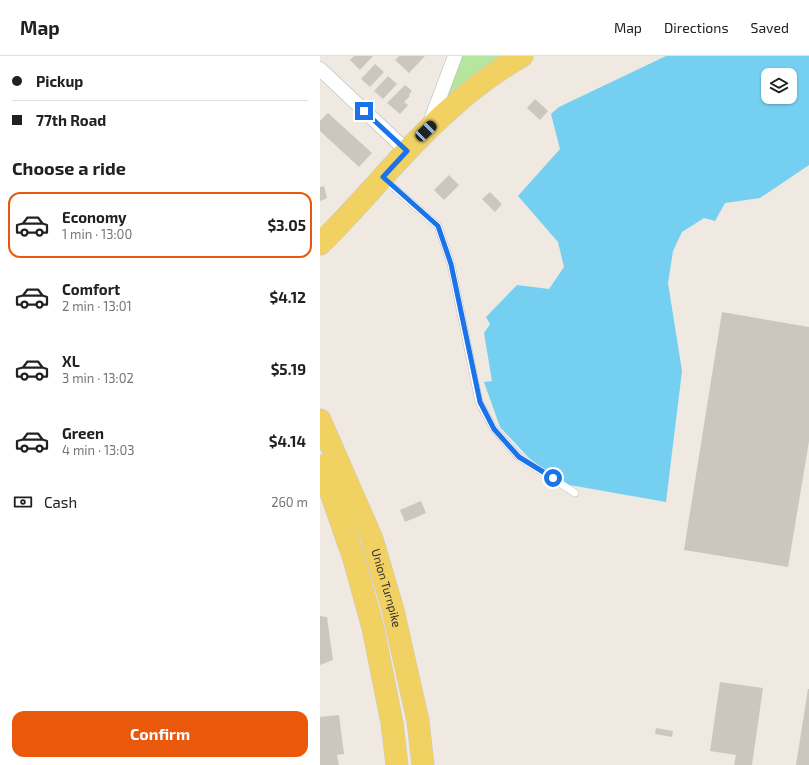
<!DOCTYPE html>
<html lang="en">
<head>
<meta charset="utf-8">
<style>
  body { margin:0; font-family:"Exo 2",sans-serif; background:#f6f6f6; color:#202124; height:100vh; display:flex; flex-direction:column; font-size:15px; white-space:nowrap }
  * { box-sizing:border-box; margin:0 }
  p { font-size:13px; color:#757577 }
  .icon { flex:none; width:22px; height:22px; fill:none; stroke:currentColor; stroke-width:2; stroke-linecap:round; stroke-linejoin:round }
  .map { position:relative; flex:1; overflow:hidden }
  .details { display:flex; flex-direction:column; background:#fff; width:320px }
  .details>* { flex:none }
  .banner { display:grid; align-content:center; height:88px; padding:0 12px; background:#fff }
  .fabs { position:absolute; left:441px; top:12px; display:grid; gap:8px }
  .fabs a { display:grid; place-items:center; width:36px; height:36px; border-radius:8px; background:#fff; box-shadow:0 1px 3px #0004; font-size:20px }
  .end { position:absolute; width:18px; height:18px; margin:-9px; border:5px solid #1a73e8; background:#fff; box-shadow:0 0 0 2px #fff }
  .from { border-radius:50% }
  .car { position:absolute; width:12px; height:24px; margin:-12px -6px; border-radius:5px; box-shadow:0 0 3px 1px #0007; background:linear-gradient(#222 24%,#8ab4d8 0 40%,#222 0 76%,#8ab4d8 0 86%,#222 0) }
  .banner b { display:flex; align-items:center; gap:14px; height:38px; font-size:15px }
  .banner b+b { border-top:1px solid #e0e0e0 }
  .banner i { width:10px; height:10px; background:#202124 }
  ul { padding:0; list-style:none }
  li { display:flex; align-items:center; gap:12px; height:66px; margin:0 8px 6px; padding:0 4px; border:2px solid transparent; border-radius:12px }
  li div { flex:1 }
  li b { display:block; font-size:15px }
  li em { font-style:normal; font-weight:700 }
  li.selected { border-color:#ea580c }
  li>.icon { width:36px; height:36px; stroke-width:1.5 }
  h2 { padding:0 12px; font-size:18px; line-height:48px }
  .pay { display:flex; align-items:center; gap:10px; height:44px; padding:0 12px; font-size:15px }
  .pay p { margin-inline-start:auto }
  .button { display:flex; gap:8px; margin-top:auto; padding:8px 12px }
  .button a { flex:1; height:46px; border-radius:12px; background:#ea580c; color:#fff; font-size:16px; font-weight:700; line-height:46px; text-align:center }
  header { display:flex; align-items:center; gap:24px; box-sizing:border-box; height:56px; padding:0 20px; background:#fff; border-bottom:1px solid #e0e0e0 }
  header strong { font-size:19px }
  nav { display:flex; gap:22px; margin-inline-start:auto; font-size:14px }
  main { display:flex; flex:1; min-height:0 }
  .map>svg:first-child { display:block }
  .green { fill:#b6e59e }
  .water { fill:#75cff0; fill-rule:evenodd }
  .building { fill:#cbc7bf }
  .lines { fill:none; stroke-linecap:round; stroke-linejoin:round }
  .service-casing { stroke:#b4b7c1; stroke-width:8 }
  .minor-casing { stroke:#b4b7c1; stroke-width:15 }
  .primary-casing { stroke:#c9c9c9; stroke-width:23 }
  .service { stroke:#fff; stroke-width:7 }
  .minor { stroke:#fff; stroke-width:14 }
  .primary { stroke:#f2d163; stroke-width:22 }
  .route { stroke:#1a73e8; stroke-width:5 }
  .labels { text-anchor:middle; stroke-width:3; stroke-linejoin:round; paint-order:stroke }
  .street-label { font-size:12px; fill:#2e2e2e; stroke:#fff }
</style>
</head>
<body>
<header>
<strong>Map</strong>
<nav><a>Map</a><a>Directions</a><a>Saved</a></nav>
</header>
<main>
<section class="details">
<div class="banner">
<b><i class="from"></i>Pickup</b>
<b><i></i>77th Road</b>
</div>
<h2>Choose a ride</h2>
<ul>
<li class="selected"><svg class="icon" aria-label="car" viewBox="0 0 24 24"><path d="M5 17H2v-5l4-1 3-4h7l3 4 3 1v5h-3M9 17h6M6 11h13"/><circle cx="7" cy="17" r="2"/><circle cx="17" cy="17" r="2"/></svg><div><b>Economy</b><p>1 min · 13:00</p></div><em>$3.05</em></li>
<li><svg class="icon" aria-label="car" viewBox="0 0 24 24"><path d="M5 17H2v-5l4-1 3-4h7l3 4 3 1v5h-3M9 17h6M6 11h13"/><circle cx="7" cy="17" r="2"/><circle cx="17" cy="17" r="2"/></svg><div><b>Comfort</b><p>2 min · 13:01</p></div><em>$4.12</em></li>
<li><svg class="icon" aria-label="car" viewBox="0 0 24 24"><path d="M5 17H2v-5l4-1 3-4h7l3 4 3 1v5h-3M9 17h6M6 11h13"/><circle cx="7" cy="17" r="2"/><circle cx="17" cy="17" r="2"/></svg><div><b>XL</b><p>3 min · 13:02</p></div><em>$5.19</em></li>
<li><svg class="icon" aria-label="car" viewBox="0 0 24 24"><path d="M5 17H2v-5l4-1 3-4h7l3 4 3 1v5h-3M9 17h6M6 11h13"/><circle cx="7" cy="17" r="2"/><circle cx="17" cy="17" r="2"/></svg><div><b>Green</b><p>4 min · 13:03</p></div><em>$4.14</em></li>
</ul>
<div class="pay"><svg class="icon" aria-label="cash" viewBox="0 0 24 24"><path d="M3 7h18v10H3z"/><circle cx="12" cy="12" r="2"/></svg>Cash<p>260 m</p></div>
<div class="button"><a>Confirm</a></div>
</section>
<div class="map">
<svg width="489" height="709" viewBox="0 0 489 709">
  <rect width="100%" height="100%" fill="#efe9e1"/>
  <!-- green -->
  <path class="green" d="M135,0H187L106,75Z"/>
  <!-- water -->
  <path class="water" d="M346,0H489V109L440,142L405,147L395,165L384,162L362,176L353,195L348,227L362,315L346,446L244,428L208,401L180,371L164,326L172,325L164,277L170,268L166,261L197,229L229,233L244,211L238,186L198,140L240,93L231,58L239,51ZM448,19H470V41H448Z"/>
  <!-- building -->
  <path class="building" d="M34,0H53L40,14L30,4Z
    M79,0H105L89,17L75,4Z
    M55,8L64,16L50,31L41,23Z
    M68,20L77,28L63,43L54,35Z
    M85,29L92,35L89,39L90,40L84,46L88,49L80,58L67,47Z
    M215,43L228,55L220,64L207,52Z
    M8,57L52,97L39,111L0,75V65Z
    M129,119L139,129L124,144L114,134Z
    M4,130L7,142L0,145V131Z
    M170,136L182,148L175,156L162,143Z
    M402,256L489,271V385L468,511L364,494Z
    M101,445L106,457L85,466L80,454Z
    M0,560L7,561L13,604L0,609Z
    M400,626L443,632L432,709H414L416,699L390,695Z
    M488,633H489V709H476Z
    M19,659L24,698L17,699L19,709H0V661Z
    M336,672L353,675L352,681L335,678Z"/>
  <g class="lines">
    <!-- service casing -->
    <g class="service-casing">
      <path id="service" d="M64,123L118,170L131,208L159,346L174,373L199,401L255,437"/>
    </g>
    <!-- minor casing -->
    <g class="minor-casing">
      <path id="minor" d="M0,13L87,95
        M109,69L135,0"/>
    </g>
    <!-- primary casing -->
    <g class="primary-casing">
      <g id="primary">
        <path d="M0,188C22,167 42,144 63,121C104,75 148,31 202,0"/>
        <path id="s1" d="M0,364L52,483L73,554L98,665L103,709"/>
        <path d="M0,410L10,434L34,503L53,572L72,667L77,709"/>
      </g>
    </g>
    <!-- service -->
    <use href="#service" class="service"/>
    <!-- minor -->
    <use href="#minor" class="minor"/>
    <!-- primary -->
    <use href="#primary" class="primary"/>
  </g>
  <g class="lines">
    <!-- route -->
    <path class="route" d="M44,55L87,95L63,121L118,170L131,208L160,346L174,373L199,401L233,422"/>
  </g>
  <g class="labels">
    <!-- street labels -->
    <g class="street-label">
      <text dy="4" stroke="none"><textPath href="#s1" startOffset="181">Union Turnpike</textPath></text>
    </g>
  </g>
</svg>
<div class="fabs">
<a><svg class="icon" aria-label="layers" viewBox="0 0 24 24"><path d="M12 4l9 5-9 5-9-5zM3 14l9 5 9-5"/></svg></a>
</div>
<i class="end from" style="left:233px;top:422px"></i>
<i class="end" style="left:44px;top:55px"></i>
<i class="car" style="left:106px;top:75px;rotate:46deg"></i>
</div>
</main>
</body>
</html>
